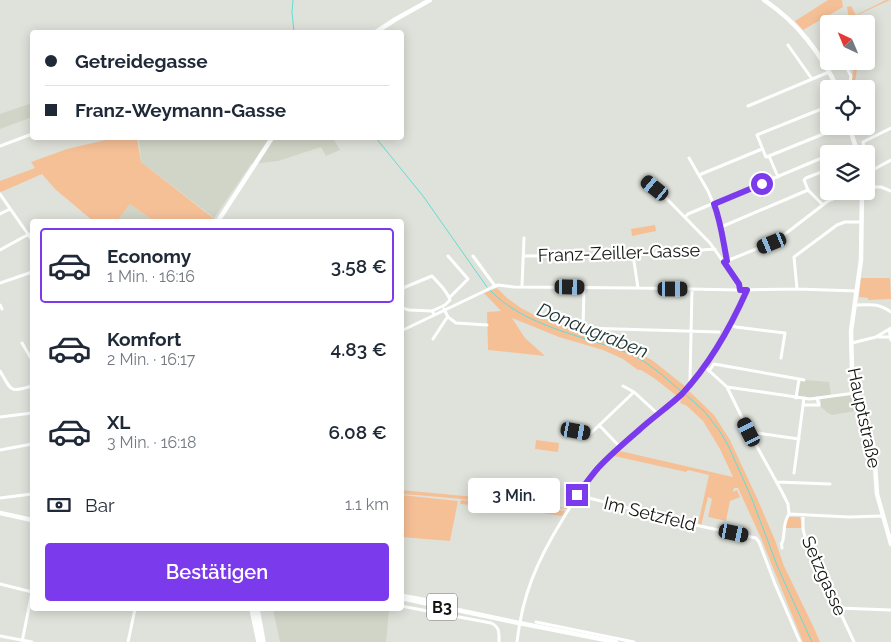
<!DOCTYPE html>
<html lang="de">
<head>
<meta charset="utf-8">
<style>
  body { margin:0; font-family:Raleway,sans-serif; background:#f6f6f7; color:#1f2937; height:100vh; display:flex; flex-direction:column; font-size:19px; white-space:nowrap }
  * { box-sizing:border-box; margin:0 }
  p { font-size:16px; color:#747a83 }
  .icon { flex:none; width:28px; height:28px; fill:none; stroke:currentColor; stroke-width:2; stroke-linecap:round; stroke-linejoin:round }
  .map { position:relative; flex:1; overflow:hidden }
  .drawer { position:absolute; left:30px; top:219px; width:374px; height:392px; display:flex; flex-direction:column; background:#fff; border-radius:5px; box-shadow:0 2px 12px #0003 }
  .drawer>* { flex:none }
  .guide { position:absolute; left:30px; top:30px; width:374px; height:110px; border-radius:5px; box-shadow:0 2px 12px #0003; display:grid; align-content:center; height:110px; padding:0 15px; background:#fff }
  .needle { width:32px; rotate:316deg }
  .controls { position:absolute; left:820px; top:15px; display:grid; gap:10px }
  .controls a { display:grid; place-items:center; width:55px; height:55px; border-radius:5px; background:#fff; box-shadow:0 2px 12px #0003; font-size:25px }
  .end { position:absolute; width:22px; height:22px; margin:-11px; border:6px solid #7c3aed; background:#fff; box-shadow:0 0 0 2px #fff }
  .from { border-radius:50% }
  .bubble { position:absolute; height:35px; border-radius:5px; background:#fff; box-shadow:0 2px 12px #0003; font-size:16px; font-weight:600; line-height:35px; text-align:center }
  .car { position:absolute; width:15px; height:30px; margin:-15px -8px; border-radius:6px; box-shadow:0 0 4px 1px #0007; background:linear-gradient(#222 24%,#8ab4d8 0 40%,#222 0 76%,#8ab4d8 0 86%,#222 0) }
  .guide b { display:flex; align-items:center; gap:18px; height:48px; font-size:19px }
  .guide b+b { border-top:1px solid #e0e1e3 }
  .guide i { width:12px; height:12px; background:#1f2937 }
  ul { padding:9px 0 0; list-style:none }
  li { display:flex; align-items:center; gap:15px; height:75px; margin:0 10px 8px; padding:0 5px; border:2px solid transparent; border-radius:5px }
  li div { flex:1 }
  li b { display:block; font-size:19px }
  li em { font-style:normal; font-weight:600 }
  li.active { border-color:#7c3aed }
  li>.icon { width:45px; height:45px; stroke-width:1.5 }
  .pay { display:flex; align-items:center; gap:12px; height:55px; padding:0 15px; font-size:19px }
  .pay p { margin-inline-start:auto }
  .action { display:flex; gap:10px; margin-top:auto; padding:10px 15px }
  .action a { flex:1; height:58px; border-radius:5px; background:#7c3aed; color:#fff; font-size:20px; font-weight:600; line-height:58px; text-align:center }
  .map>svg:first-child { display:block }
  .built { fill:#d0d5c7 }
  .green { fill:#f6c097 }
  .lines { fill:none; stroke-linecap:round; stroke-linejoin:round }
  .stream { stroke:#62dcd3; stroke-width:1 }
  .minor { stroke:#fff; stroke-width:3 }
  .major { stroke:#fff; stroke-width:4.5 }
  .highway { stroke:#fff; stroke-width:5.5 }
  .route { stroke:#7c3aed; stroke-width:6 }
  .labels { text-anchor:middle; stroke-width:4.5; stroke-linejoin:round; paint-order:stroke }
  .shield { fill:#fff; stroke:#5a5a59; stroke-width:1 }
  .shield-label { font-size:16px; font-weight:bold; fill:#141412 }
  .street-label { font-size:18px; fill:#141412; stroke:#fff }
  .water-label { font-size:19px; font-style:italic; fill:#1a302e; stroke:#fff }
</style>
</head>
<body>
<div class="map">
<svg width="891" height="642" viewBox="0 0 891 642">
  <rect width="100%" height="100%" fill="#dfe2da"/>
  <!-- built -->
  <path class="built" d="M32,103V117L0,129V114Z
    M139,138H334H333L340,150L326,156L321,147L278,161L251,164L212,221H211L213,217L141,162Z
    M130,204L154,221H117Z
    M805,380L829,382L831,395L810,398L800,397L798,395L801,381Z
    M852,394L855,411L832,415L828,413L821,407V399Z
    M273,609H389L386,642H280Z"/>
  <!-- green -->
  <path class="green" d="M828,0H842L843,7L803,30L795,21Z
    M886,0H890L849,19L847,7L851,6L856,15Z
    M855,61H860L859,68L857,69L854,89H850Z
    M114,138H137L141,162L213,218L211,221H154L130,204L117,221H93L55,189L42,174L1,192L0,191V181L35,168L31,162L67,149Z
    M655,225L656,231L632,236L631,229Z
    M861,278H890L891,299L868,300V298L859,297Z
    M497,288L507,298L521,308L536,316L619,344L652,360L686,387L677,396L654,378L641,370H638L623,359L603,350L559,337L512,318L525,338L545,356L488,350L487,312L501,311L484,293Z
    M688,390L714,415L730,440L757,498L775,540L784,566L814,628L820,642H803L761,538L738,488H734L733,491V492L737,490L740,497L730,501L726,521L708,517L712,499L708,497L701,526L698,524L709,475L688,470L686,472L614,456L620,451L733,477L720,449L703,421L687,406L680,403L682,397Z
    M536,440L559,443L558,452L535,449Z
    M401,490L519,501L567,508L566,509L520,504L416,495L401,494Z
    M401,495L458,501L450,541L401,537Z
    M461,500L520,505L565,511L562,516L515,509L460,504Z
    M789,517H800L801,522V528H785L787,519Z"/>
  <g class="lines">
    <!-- stream -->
    <path class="stream" d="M293,0L292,12L294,32
      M376,138L423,196L487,287
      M490,290C523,326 584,336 628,353C649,362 664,377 681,391
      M684,393L704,411L719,430L728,445L752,499L778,568L812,642"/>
    <!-- minor -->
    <path class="minor" d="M788,45L812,79
      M843,61L851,76L849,89
      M748,106L829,72
      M0,146L32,134
      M831,154L838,151L840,154
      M865,154L863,142L891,128
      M769,156L843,126
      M689,158L708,191L718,215L727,261
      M866,165L869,186
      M867,173L891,160
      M699,175L762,149
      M778,177L769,156L766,157L765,155L757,135L829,106
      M645,180L665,197L710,243L739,284L740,290
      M866,187H881L891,191
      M0,194L32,240
      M823,205L808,190L804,180L806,178L829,169
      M0,214L10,209
      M685,217L688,214L829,155
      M721,227L808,190
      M0,250L29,234
      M633,255L638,288
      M448,256L468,279L450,297
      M473,256L495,286
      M523,256L633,255L715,249
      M724,262L776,241L828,201L851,191
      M0,283L32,272
      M522,286L524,238
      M584,288L583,328L719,332
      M797,289L794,257L837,225L845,222H862
      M0,305L2,309
      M855,305C871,305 876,302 891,312
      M444,309L448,317L456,323L487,325
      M432,311L445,305L450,300C447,290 438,283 432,276L403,288L402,308L409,310L432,311L434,314
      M730,325L736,327L785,333L781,358
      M889,329L891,340
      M401,331L493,287L498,285L514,287L638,288L740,290L797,289L857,291
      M879,337H890
      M433,339L446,319L448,317
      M22,343L32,360
      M852,343L876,337L891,328
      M704,366L727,387L749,432L782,492L788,504L789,514
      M0,371C12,391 9,393 32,386
      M709,371L714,364L799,379L796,398
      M799,379L804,380
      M692,382L690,380L692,289
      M623,386L634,392L658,414
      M727,387L810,399L855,393
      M803,405H819L817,398
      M0,417L32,413
      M599,425L620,447
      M576,431L591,433L634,392
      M749,432L799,439
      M0,450L32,444
      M794,473L804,398
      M777,482L830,484
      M577,495L700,526L756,538L759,542L775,584L800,642
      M0,498L32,494
      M789,514L849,517L882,516
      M803,515V529L805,537L854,642
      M782,548C781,539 781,548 783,540C785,530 783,523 789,514
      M0,584L32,592
      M401,595L440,602
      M401,606L491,623C500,627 499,633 499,642
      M838,608L891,610
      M536,622L634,642
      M0,636L32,642
      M22,642L32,592
      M128,642L135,609
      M517,642C522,596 537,561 561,522C575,498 591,475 611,455C625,442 639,430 654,418C664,409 675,400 685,390C711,361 731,325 747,290"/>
    <!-- major -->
    <path class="major" d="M764,0C798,23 820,52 838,89
      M376,32L396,19L430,0
      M849,126L858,154
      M862,191L861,260L851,331L852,371L858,406L873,444L874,451L877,494L891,544
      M218,221L272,138
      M0,513L32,520
      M401,598L514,622L616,642"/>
    <!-- highway -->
    <path class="highway" d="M252,609L259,642
      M257,609L263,642"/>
  </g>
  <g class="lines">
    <!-- route -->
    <path class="route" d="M577,495C584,486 591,476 598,468C610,455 624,443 638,431C652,418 668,407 682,394C709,365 731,326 747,290H740L739,284L724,262L727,261C723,241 721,222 714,204L762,184"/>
  </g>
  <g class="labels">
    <!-- shield labels -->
    <rect class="shield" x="427" y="593.5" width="30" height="27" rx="4"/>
    <g class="shield-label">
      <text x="442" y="613">B3</text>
    </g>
    <!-- street labels -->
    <g class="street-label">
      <text transform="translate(619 253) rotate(-2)" y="6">Franz-Zeiller-Gasse</text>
      <text transform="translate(864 418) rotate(78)" y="6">Hauptstraße</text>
      <text transform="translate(650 514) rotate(14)" y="6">Im Setzfeld</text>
      <text transform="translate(824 576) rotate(66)" y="6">Setzgasse</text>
    </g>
    <!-- water labels -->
    <g class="water-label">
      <text transform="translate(593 330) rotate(22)" y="7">Donaugraben</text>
    </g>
  </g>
</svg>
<div class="controls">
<a><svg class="needle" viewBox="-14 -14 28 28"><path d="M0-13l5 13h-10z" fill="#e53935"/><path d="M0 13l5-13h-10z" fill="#747a83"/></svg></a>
<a><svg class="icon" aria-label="locate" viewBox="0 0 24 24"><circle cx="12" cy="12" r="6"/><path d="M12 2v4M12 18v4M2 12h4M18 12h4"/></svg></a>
<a><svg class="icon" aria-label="layers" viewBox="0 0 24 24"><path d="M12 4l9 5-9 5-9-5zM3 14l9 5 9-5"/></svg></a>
</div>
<i class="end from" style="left:762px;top:184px"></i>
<i class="end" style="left:577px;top:495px"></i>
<div class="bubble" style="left:468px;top:478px;width:92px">3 Min.</div>
<i class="car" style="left:655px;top:188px;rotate:309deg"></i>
<i class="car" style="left:772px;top:243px;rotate:248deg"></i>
<i class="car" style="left:570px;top:287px;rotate:91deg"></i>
<i class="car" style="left:673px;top:289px;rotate:90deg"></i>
<i class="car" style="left:576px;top:431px;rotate:100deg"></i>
<i class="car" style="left:749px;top:432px;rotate:333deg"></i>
<i class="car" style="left:734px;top:533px;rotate:102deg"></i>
<div class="guide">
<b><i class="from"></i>Getreidegasse</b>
<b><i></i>Franz-Weymann-Gasse</b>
</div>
<section class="drawer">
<ul>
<li class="active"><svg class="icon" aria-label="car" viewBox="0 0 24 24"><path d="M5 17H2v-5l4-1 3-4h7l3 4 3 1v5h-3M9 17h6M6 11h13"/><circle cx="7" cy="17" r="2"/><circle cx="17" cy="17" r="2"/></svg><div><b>Economy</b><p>1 Min. · 16:16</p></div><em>3.58 €</em></li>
<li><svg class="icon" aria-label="car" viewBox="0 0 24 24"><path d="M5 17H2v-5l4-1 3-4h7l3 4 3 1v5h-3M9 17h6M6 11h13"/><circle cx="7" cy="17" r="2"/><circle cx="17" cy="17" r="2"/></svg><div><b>Komfort</b><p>2 Min. · 16:17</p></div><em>4.83 €</em></li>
<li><svg class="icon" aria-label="car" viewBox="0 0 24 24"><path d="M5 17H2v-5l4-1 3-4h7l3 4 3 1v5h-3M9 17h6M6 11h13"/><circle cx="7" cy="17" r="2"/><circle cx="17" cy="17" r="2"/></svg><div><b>XL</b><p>3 Min. · 16:18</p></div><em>6.08 €</em></li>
</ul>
<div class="pay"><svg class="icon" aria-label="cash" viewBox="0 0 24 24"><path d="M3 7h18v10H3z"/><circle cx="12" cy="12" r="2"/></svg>Bar<p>1.1 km</p></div>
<div class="action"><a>Bestätigen</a></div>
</section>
</div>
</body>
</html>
